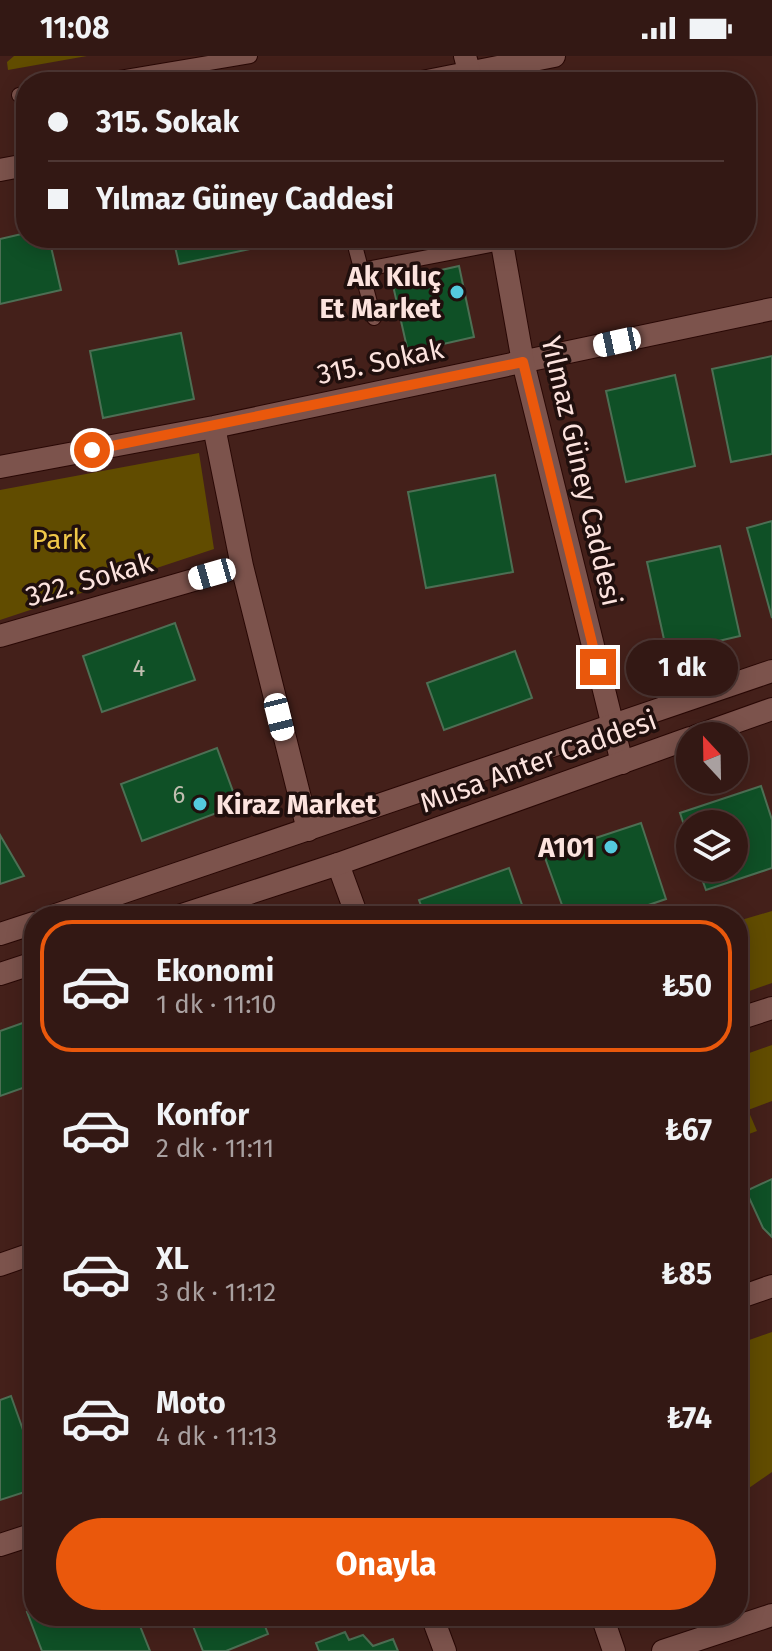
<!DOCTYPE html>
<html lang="tr">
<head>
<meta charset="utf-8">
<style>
  body { margin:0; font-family:"Fira Sans",sans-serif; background:#3e2522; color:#f1f3f6; height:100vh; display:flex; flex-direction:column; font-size:30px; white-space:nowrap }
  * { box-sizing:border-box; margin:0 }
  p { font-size:26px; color:#a9a0a0 }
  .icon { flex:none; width:44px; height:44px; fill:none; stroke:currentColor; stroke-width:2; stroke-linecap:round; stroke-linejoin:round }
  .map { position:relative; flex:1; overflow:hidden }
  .panel { position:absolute; left:24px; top:850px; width:724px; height:720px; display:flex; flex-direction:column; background:#331814; border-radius:32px; box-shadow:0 4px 20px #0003,0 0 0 2px #4e3734 }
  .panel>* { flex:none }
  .top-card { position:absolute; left:16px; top:16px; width:740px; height:176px; border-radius:32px; box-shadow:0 4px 20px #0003,0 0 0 2px #4e3734; display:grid; align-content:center; height:176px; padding:0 32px; background:#331814 }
  .needle { width:52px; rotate:338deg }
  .tools { position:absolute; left:676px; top:666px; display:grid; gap:16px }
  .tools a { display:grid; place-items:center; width:72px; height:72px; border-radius:50%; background:#331814; box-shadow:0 4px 20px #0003,0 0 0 2px #4e3734; font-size:40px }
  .end { position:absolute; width:36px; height:36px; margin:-18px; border:10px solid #ea580c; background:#fff; box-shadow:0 0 0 4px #fff }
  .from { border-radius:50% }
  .bubble { position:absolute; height:56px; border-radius:28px; background:#331814; box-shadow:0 4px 20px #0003,0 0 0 2px #4e3734; font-size:26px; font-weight:700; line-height:56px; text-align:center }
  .car { position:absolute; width:24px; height:48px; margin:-24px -12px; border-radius:10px; box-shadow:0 0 6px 2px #0007; background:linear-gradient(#fff 24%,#345 0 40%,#fff 0 76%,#345 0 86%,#fff 0) }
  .top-card b { display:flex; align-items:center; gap:28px; height:76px; font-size:30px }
  .top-card b+b { border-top:2px solid #4e3734 }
  .top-card i { width:20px; height:20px; background:#f1f3f6 }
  ul { padding:14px 0 0; list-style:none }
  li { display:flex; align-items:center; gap:24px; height:132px; margin:0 16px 12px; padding:0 16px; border:4px solid transparent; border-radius:32px }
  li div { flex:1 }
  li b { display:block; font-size:30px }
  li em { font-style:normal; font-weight:700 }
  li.active { border-color:#ea580c }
  li>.icon { width:72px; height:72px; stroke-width:1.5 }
  .primary-button { display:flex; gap:16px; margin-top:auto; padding:16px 32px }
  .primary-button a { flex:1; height:92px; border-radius:48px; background:#ea580c; color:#fff; font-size:32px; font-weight:700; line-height:92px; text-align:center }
  .status { display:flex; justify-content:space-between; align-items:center; height:56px; padding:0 40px; background:#331814; direction:ltr }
  .status svg { height:22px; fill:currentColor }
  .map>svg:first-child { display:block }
  .green { fill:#614c00 }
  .building { fill:#0f5026; stroke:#4d6f54; stroke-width:2 }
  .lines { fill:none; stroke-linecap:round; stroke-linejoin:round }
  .service-casing { stroke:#290805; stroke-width:16 }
  .minor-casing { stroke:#290805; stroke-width:24 }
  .tertiary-casing { stroke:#290805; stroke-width:24 }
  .secondary-casing { stroke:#290805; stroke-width:24 }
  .service { stroke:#7c534c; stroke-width:14 }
  .minor { stroke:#7c534c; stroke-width:22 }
  .tertiary { stroke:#7c534c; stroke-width:22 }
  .secondary { stroke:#7c534c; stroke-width:22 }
  .route { stroke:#ea580c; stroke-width:10 }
  .poi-dot { fill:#54cade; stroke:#200f0d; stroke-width:3 }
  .labels { text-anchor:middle; stroke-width:7; stroke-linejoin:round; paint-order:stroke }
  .number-label { font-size:24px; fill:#c1beb0 }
  .poi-label { font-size:28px; font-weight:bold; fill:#fce3de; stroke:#200f0d; text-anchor:end }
  .street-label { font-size:28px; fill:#fce3de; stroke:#200f0d }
  .park-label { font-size:28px; fill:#f1c849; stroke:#200f0d }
</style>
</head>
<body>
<div class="status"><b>11:08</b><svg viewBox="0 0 49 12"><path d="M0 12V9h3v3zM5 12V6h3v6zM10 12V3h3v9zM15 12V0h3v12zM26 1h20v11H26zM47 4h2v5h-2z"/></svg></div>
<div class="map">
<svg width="772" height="1595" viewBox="0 0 772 1595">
  <rect width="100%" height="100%" fill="#44201a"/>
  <!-- green -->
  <path class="green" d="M14,0H87L8,14L7,6Z
    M199,397L214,493L0,564V434Z
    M772,855V927L738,939V865Z
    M772,989V1045L748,1054L757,1075L738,1082V1001Z
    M772,1276V1416L739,1439L738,1288Z"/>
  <!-- building -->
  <path class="building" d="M26,177V182H49L61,234L0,248V183Z
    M173,182H273L274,188L179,208Z
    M459,210L474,281L408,296L392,225Z
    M181,277L194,343L103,362L90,295Z
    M772,300V398L731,406L712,313Z
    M675,319L695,410L626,426L606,335Z
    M495,419L513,516L426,532L408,436Z
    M772,465V562L747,472Z
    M720,490L740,580L667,597L647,506Z
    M175,567L195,624L102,656L83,600Z
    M515,595L532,642L444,674L427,627Z
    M217,692L238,749L142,785L121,728Z
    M761,730L772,764V812L706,834L698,812H734V768H690V787L680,757Z
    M641,767L666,843L616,860H566L544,799Z
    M0,779L24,820L0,828Z
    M509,812L526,860H425L419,844Z
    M34,963V1028L0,1040V975Z
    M772,1123V1181L763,1172L746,1135Z
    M11,1340L34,1405V1433L0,1444V1344Z
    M34,1554V1560H136L150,1595H42L27,1556Z
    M189,1560H261L268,1578L226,1595H203Z
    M345,1576L349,1584L363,1579L373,1590L393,1583L398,1595H319L316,1587Z"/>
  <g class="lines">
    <!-- service casing -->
    <g class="service-casing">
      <path id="service" d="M96,26L250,0
        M19,39L26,38
        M353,182L374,262
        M361,214L501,187"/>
    </g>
    <!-- minor casing -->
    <g class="minor-casing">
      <path id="minor" d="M422,26L554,0
        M0,114L26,109
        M0,411L214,371L772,253
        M242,510L308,774
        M0,580L242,510L214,371
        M338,808L357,860
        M738,963L772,952
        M0,1209L34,1197
        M738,1242L772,1230
        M0,1489L34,1478
        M432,1560L445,1595
        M602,1560L614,1595
        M663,1595L772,1559"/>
    </g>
    <!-- tertiary casing -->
    <g class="tertiary-casing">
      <path id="tertiary" d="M465,0L472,26
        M501,182L523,306L622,707"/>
    </g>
    <!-- secondary casing -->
    <g class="secondary-casing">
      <path id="secondary" d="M696,680L772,653
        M53,860L772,615
        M179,860L338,808L690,682
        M0,878L34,867
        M0,918L34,907"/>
    </g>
    <!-- service -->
    <use href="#service" class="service"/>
    <!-- minor -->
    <use href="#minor" class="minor"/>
    <!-- tertiary -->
    <use href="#tertiary" class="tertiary"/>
    <!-- secondary -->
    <use href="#secondary" class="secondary"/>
  </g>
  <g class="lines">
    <!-- route -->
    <path class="route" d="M92,394L523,306L598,611"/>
  </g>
  <!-- markers -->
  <g class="poi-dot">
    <circle cx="457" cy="236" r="8"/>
    <circle cx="200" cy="748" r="8"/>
    <circle cx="611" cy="791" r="8"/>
  </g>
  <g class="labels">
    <!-- number labels -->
    <g class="number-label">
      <text x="139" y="620">4</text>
      <text x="179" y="747">6</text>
    </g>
    <!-- poi labels -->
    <g class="poi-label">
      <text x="441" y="230">Ak Kılıç<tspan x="441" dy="32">Et Market</tspan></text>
      <text x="216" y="758" text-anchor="start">Kiraz Market</text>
      <text x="595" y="801">A101</text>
    </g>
    <!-- street labels -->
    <g class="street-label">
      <text transform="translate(380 305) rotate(-12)" y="10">315. Sokak</text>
      <text transform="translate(582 415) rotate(77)" y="10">Yılmaz Güney Caddesi</text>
      <text transform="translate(89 523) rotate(-16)" y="10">322. Sokak</text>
      <text transform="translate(538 705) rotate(-20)" y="10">Musa Anter Caddesi</text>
    </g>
    <!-- park labels -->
    <g class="park-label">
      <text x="59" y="493">Park</text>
    </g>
  </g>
</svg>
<div class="tools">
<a><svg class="needle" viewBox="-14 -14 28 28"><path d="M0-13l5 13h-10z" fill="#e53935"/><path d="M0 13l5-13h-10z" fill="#a9a0a0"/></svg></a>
<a><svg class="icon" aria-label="layers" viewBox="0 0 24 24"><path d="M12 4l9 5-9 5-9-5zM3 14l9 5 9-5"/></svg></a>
</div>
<i class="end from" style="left:92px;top:394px"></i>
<i class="end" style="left:598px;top:611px"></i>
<div class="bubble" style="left:626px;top:584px;width:112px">1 dk</div>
<i class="car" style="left:617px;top:286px;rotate:258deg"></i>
<i class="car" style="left:212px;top:518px;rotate:254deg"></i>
<i class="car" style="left:279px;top:661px;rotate:166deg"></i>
<div class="top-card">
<b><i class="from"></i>315. Sokak</b>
<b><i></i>Yılmaz Güney Caddesi</b>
</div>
<section class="panel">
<ul>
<li class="active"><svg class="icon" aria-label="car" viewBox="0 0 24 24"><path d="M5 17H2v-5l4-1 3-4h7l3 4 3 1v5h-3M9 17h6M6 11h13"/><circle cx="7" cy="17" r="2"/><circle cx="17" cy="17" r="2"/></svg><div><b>Ekonomi</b><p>1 dk · 11:10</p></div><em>₺50</em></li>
<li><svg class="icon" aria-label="car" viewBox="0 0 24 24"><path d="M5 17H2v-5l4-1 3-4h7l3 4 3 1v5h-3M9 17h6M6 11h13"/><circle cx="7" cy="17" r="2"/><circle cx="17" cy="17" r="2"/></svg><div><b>Konfor</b><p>2 dk · 11:11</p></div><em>₺67</em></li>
<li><svg class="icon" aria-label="car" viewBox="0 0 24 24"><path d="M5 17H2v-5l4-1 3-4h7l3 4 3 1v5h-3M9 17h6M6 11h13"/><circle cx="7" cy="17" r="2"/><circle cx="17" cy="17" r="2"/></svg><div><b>XL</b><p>3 dk · 11:12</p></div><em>₺85</em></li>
<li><svg class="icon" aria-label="car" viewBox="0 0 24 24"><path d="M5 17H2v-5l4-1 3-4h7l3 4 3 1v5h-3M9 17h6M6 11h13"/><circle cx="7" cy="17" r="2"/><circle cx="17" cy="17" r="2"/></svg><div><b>Moto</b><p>4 dk · 11:13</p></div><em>₺74</em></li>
</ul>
<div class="primary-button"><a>Onayla</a></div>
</section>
</div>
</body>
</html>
